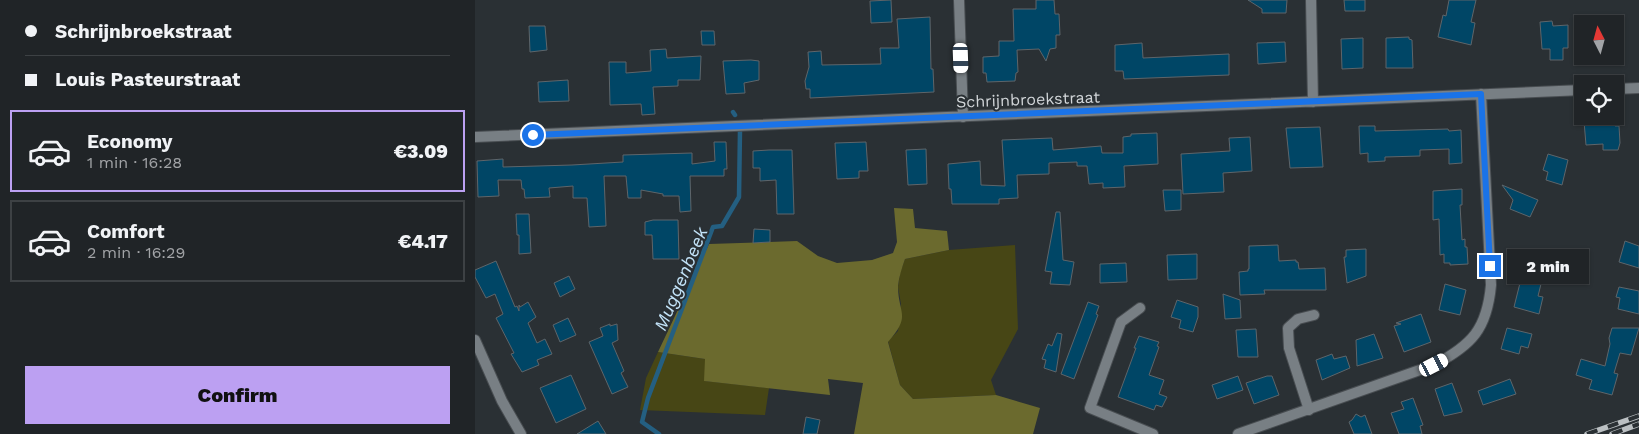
<!DOCTYPE html>
<html lang="en">
<head>
<meta charset="utf-8">
<style>
  body { margin:0; font-family:"Work Sans",sans-serif; background:#282c2f; color:#f1f3f6; height:100vh; display:flex; flex-direction:column; font-size:19px; white-space:nowrap }
  * { box-sizing:border-box; margin:0 }
  p { font-size:16px; color:#a2a4a7 }
  .icon { flex:none; width:28px; height:28px; fill:none; stroke:currentColor; stroke-width:2; stroke-linecap:round; stroke-linejoin:round }
  .map { position:relative; flex:1; overflow:hidden }
  .side { display:flex; flex-direction:column; background:#202427; width:475px }
  .side>* { flex:none }
  .banner { display:grid; align-content:center; height:110px; padding:0 25px; background:#202427 }
  .needle { width:32px; rotate:354deg }
  .controls { position:absolute; left:1099px; top:15px; display:grid; gap:10px }
  .controls a { display:grid; place-items:center; width:50px; height:50px; border-radius:0px; background:#202427; box-shadow:0 1px 4px #0004,0 0 0 1px #3d4144; font-size:25px }
  .end { position:absolute; width:22px; height:22px; margin:-11px; border:6px solid #1a73e8; background:#fff; box-shadow:0 0 0 2px #fff }
  .from { border-radius:50% }
  .bubble { position:absolute; height:35px; border-radius:0px; background:#202427; box-shadow:0 1px 4px #0004,0 0 0 1px #3d4144; font-size:16px; font-weight:800; line-height:35px; text-align:center }
  .car { position:absolute; width:15px; height:30px; margin:-15px -8px; border-radius:6px; box-shadow:0 0 4px 1px #0007; background:linear-gradient(#fff 24%,#345 0 40%,#fff 0 76%,#345 0 86%,#fff 0) }
  .banner b { display:flex; align-items:center; gap:18px; height:48px; font-size:19px }
  .banner b+b { border-top:1px solid #3d4144 }
  .banner i { width:12px; height:12px; background:#f1f3f6 }
  ul { padding:0; list-style:none }
  li { display:flex; align-items:center; gap:15px; height:82px; margin:0 10px 8px; padding:0 15px; border:2px solid #3d4144; border-radius:0px }
  li div { flex:1 }
  li b { display:block; font-size:19px }
  li em { font-style:normal; font-weight:800 }
  li.selected { border-color:#bca0f2 }
  li>.icon { width:45px; height:45px; stroke-width:1.5 }
  .cta { display:flex; gap:10px; margin-top:auto; padding:10px 25px }
  .cta a { flex:1; height:58px; border-radius:0px; background:#bca0f2; color:#111; font-size:20px; font-weight:800; line-height:58px; text-align:center }
  main { display:flex; flex:1; min-height:0 }
  .map>svg:first-child { display:block }
  .green { fill:#474615 }
  .forest { fill:#6b6a2e }
  .lines { fill:none; stroke-linecap:round; stroke-linejoin:round }
  .stream { stroke:#245f81; stroke-width:4.5 }
  .building { fill:#004666; stroke:#5e656a }
  .street-casing { stroke:#484d51; stroke-width:12 }
  .street { stroke:#787f84; stroke-width:10 }
  .rail-casing { stroke:#bbc0c3; stroke-width:5.5 }
  .rail { stroke:#2a3034; stroke-width:4; stroke-dasharray:11; stroke-linecap:butt }
  .route { stroke:#1a73e8; stroke-width:6 }
  .labels { text-anchor:middle; stroke-width:4; stroke-linejoin:round; paint-order:stroke }
  .street-label { font-size:16px; fill:#d2d6d9; stroke:#2a3034 }
  .water-label { font-size:18px; font-style:italic; fill:#c3e3f8; stroke:#2a3034 }
</style>
</head>
<body>
<main>
<section class="side">
<div class="banner">
<b><i class="from"></i>Schrijnbroekstraat</b>
<b><i></i>Louis Pasteurstraat</b>
</div>
<ul>
<li class="selected"><svg class="icon" aria-label="car" viewBox="0 0 24 24"><path d="M5 17H2v-5l4-1 3-4h7l3 4 3 1v5h-3M9 17h6M6 11h13"/><circle cx="7" cy="17" r="2"/><circle cx="17" cy="17" r="2"/></svg><div><b>Economy</b><p>1 min · 16:28</p></div><em>€3.09</em></li>
<li><svg class="icon" aria-label="car" viewBox="0 0 24 24"><path d="M5 17H2v-5l4-1 3-4h7l3 4 3 1v5h-3M9 17h6M6 11h13"/><circle cx="7" cy="17" r="2"/><circle cx="17" cy="17" r="2"/></svg><div><b>Comfort</b><p>2 min · 16:29</p></div><em>€4.17</em></li>
</ul>
<div class="cta"><a>Confirm</a></div>
</section>
<div class="map">
<svg width="1164" height="434" viewBox="0 0 1164 434">
  <rect width="100%" height="100%" fill="#2a3034"/>
  <!-- green -->
  <path class="green" d="M540,245L543,329L516,380L521,395L438,399L425,385L413,341L423,331L426,304L423,287L425,273L430,259L474,250Z
    M183,352L230,359V381L294,388L290,415L165,410L171,378Z"/>
  <!-- forest -->
  <path class="forest" d="M419,208L438,209L440,228L472,231L474,250L430,259C427,268 424,276 423,286C423,314 437,315 413,342L425,385L438,399L521,395L565,408L558,434H379L388,383L353,379L355,395L229,381L230,359L183,352L234,244L322,241L343,256L362,263L397,260L418,253L422,242Z"/>
  <g class="lines">
    <!-- stream -->
    <path class="stream" d="M258,112L260,115
      M184,434L167,422L173,398L238,227L247,226L264,197L265,130"/>
  </g>
  <!-- building -->
  <path class="building" d="M416,0L417,22L396,23L395,1Z
    M561,0H579L580,14H584L585,35H581V48L575,49L571,61L564,49L542,50L543,72L541,73L540,81L512,82L511,73H508V57L524,56V41H539L538,9H561Z
    M773,0H812L811,13H787V9Z
    M869,0H890V11H870Z
    M974,0H1001L996,22L1000,23L996,45L963,37L968,15L971,16Z
    M455,17L456,69H458L459,92L335,98V89H331L330,81L334,67L333,52L346,51L347,65L406,64L405,48H424L422,19Z
    M1077,21L1078,26L1093,25V48H1088V60H1075V49H1067L1065,22Z
    M54,26H70L72,50L55,52Z
    M226,31H239L240,45H227Z
    M934,37V39L937,40L938,68H911V38Z
    M888,38V68L867,69L866,39Z
    M810,42L811,62L783,64L782,43Z
    M667,43L668,58L754,54V75L649,79L648,71H640V45Z
    M191,49L192,58L226,56L225,80H203V86L178,87L180,114L167,115L166,104L135,105L134,62H151V73L176,71L175,50Z
    M276,60L284,61V80L269,83L270,93L251,94L248,61Z
    M93,80L94,101L64,102L63,82Z
    M1140,120V126H1144L1145,143L1143,150H1128V144L1111,145L1109,121Z
    M884,126H900V131L973,129L974,131L986,130L987,163L974,164V149L945,150V156L910,157V161L893,162V153L885,154Z
    M845,127L848,167L815,168L811,128Z
    M682,133L683,164L649,166L650,187L628,188V183L614,184L612,166H602V162L574,163V174L542,175L543,198L524,199V204H477L476,189H474L473,164L505,161L506,185L530,186L527,140L577,138L578,150L626,146L627,153H648V137L656,136V134Z
    M775,137L777,171L748,173L749,192L708,194L706,154L755,151L754,138Z
    M239,142H251L252,169H249V176H215L216,211L205,212L204,196H188V194L166,190V198H153L151,176H129L131,226L114,227L112,198H98V186L74,188L75,197L50,198L49,189H47L46,180H23L24,196L3,197L2,161L28,159V167L97,165L148,162V155L217,153V164L240,161Z
    M391,142L393,171H384V178L362,179L360,143Z
    M451,149L452,184L433,185L431,150Z
    M294,150H317L319,214H302L301,180L285,181V168H278V151Z
    M1073,154L1093,160L1087,185L1071,180L1073,172L1068,170Z
    M1027,185L1063,200L1055,217L1035,209L1038,200Z
    M987,189V205H985L987,240L990,239V247H992L993,264L975,265V263H969V254L965,255L964,219L958,220V191Z
    M688,190H706V210L690,211Z
    M581,212H585L588,260L599,262L595,285L575,284L577,272L570,271Z
    M41,214H54L56,253L44,254V235H42Z
    M178,220H203L204,259H178L177,235H170V222Z
    M279,229L295,230V242L278,243Z
    M1150,241L1164,246V268L1144,262Z
    M803,245L804,261L821,260V262H823L824,269L850,268L851,290H789L790,294L765,295L764,272L773,271V269H774V246Z
    M891,249V276L872,283L869,257H871V250Z
    M722,254V279L693,280L692,255Z
    M21,261L40,307L42,306L44,311V305L45,307L53,302L61,317L53,323L62,343L70,339L77,354L62,360L64,365L47,372L36,354L39,353L21,318L28,314L20,294L11,298L0,277V270Z
    M651,263L652,282L625,283V264Z
    M1050,263L1070,268L1063,296L1068,297L1064,314L1039,307Z
    M94,276L100,289L85,297L79,283Z
    M970,284L991,290L985,315L964,310Z
    M1144,287L1164,291V314L1143,309L1145,298L1141,297Z
    M748,294L765,300L766,318L750,319Z
    M702,300L723,307V317L718,332L704,328L706,320L696,317Z
    M613,302L624,306L621,314L623,315L599,379L586,374Z
    M946,314L956,342L929,352L919,326L926,324L921,323Z
    M93,318L101,335L85,342L78,325Z
    M135,324V326L142,324L143,340L137,343L149,371L146,373L153,387L137,394L114,342L128,336L125,328Z
    M1032,328L1057,334L1053,348L1046,346L1044,354L1026,349Z
    M1137,328H1164L1156,355L1145,353L1139,373L1143,374L1137,395L1114,389L1117,380L1101,375L1106,359L1130,366L1135,344L1134,338Z
    M781,329L783,357H763L761,330Z
    M582,333L587,334L581,372L569,368L571,360L567,359L573,344L577,346Z
    M899,334L908,358L882,366L881,340Z
    M664,336L684,342L682,346L684,347L674,375L689,380L684,394L692,397L687,407L681,405L679,410L643,397L661,348H659Z
    M857,354L859,359L871,356L875,368L847,380L841,360Z
    M96,375L111,409L81,423L65,388Z
    M763,376L768,390L742,399L737,385Z
    M792,376H797L804,395L779,404L771,383Z
    M1035,379L1041,394L1008,405L1003,391Z
    M977,383L987,410V412L969,416L960,389Z
    M938,398L948,425L945,426L947,434H924L916,413L929,409L926,402Z
    M881,414L886,417L890,415L897,434H879L874,422L877,420Z
    M331,417L345,420L342,434H328Z
    M123,421L131,434H102Z"/>
  <g class="lines">
    <!-- street casing -->
    <g class="street-casing">
      <path id="street" d="M484,0L488,117
        M836,0L838,102
        M1140,89L1164,88
        M0,137L1108,90
        M665,308L646,322L615,408L678,434
        M0,340L27,401L46,434
        M834,410L814,348L813,328L823,319L839,315
        M763,434L959,365C997,345 1012,329 1016,285L1006,94"/>
    </g>
    <!-- street -->
    <use href="#street" class="street"/>
    <!-- rail casing -->
    <g class="rail-casing">
      <path id="rail" d="M1112,434L1164,416
        M1137,434L1164,424"/>
    </g>
    <!-- rail -->
    <use href="#rail" class="rail"/>
  </g>
  <g class="lines">
    <!-- route -->
    <path class="route" d="M58,135L1006,94L1015,266"/>
  </g>
  <g class="labels">
    <!-- street labels -->
    <g class="street-label">
      <text transform="translate(553 99) rotate(-2)" y="6">Schrijnbroekstraat</text>
    </g>
    <!-- water labels -->
    <g class="water-label">
      <text transform="translate(206 279) rotate(-67)" y="6">Muggenbeek</text>
    </g>
  </g>
</svg>
<div class="controls">
<a><svg class="needle" viewBox="-14 -14 28 28"><path d="M0-13l5 13h-10z" fill="#e53935"/><path d="M0 13l5-13h-10z" fill="#a2a4a7"/></svg></a>
<a><svg class="icon" aria-label="locate" viewBox="0 0 24 24"><circle cx="12" cy="12" r="6"/><path d="M12 2v4M12 18v4M2 12h4M18 12h4"/></svg></a>
</div>
<i class="end from" style="left:58px;top:135px"></i>
<i class="end" style="left:1015px;top:266px"></i>
<div class="bubble" style="left:1032px;top:249px;width:82px">2 min</div>
<i class="car" style="left:486px;top:58px;rotate:178deg"></i>
<i class="car" style="left:959px;top:365px;rotate:63deg"></i>
</div>
</main>
</body>
</html>
